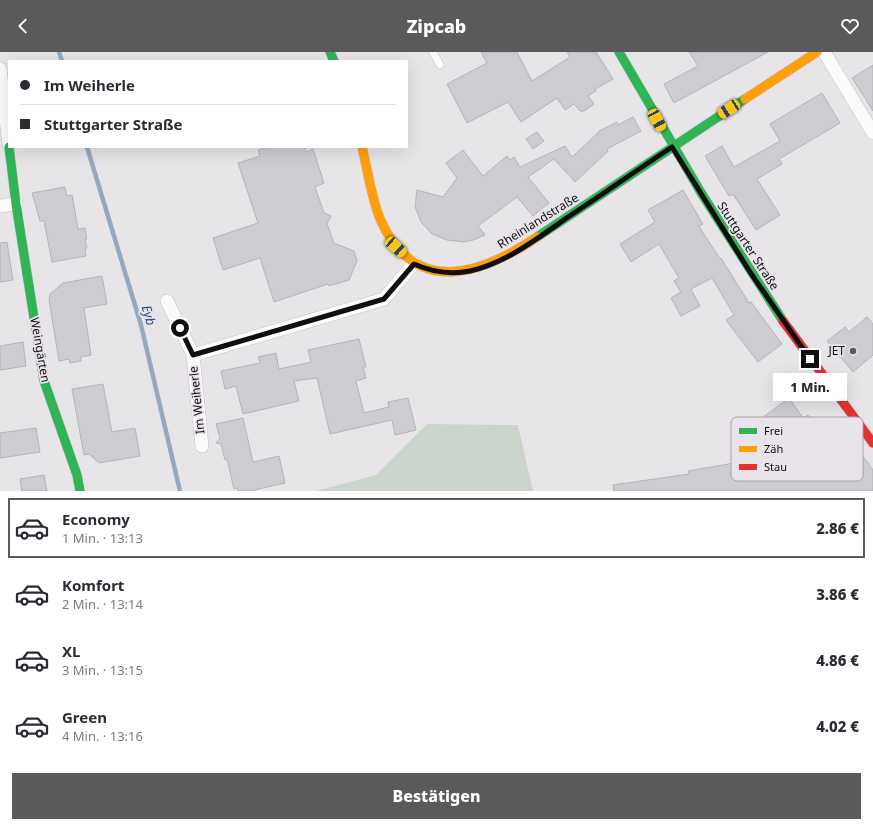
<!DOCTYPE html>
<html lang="de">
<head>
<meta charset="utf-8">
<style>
  body { margin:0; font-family:"Noto Sans",sans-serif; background:#f7f7f7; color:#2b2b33; height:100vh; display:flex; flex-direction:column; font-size:15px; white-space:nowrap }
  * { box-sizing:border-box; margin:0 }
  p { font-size:13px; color:#7c7c81 }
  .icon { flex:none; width:22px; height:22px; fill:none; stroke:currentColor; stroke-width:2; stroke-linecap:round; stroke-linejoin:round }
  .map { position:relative; height:439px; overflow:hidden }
  .panel { display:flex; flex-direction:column; background:#fff; flex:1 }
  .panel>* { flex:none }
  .guide { position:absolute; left:8px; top:8px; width:400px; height:88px; border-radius:0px; box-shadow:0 4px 16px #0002; display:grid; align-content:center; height:88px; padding:0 12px; background:#fff }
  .end { position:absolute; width:18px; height:18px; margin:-9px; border:5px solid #100e11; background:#fff; box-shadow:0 0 0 2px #fff }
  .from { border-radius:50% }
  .bubble { position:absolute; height:28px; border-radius:0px; background:#fff; box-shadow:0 4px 16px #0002; font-size:13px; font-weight:800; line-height:28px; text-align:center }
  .car { position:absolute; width:12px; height:24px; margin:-12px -6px; border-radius:5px; box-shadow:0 0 3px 1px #0007; background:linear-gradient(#f5c518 24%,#345 0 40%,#f5c518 0 76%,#345 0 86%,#f5c518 0) }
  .guide b { display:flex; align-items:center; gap:14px; height:38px; font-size:15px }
  .guide b+b { border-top:1px solid #e1e1e2 }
  .guide i { width:10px; height:10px; background:#2b2b33 }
  ul { padding:7px 0 0; list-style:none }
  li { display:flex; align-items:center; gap:12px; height:60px; margin:0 8px 6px; padding:0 4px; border:2px solid transparent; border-radius:0px }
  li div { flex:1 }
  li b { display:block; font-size:15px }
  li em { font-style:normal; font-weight:800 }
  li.on { border-color:#5c595d }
  li>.icon { width:36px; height:36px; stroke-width:1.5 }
  .button { display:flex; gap:8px; margin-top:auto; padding:8px 12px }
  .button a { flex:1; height:46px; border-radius:0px; background:#5c595d; color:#fff; font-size:16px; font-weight:800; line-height:46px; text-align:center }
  header { display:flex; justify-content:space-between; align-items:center; height:52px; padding:0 12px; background:#5c595d; color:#fff; font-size:18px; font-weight:800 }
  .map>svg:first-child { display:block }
  .green { fill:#cbd4cb }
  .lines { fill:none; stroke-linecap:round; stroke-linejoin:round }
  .stream { stroke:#94a9c0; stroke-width:4.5 }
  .building { fill:#cdccd0; stroke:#b4b3b6 }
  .lane-casing { stroke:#c2c0c3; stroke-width:8 }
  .street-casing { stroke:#c2c0c3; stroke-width:14 }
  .fast-casing { stroke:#c2c0c3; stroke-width:10 }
  .slow-casing { stroke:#c2c0c3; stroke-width:10 }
  .jam-casing { stroke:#c2c0c3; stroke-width:10 }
  .lane { stroke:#fcfbfc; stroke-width:7 }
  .street { stroke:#fcfbfc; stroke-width:13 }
  .fast { stroke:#30b455; stroke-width:9 }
  .slow { stroke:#ff9f0a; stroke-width:9 }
  .jam { stroke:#e5322d; stroke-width:9 }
  .route { stroke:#100e11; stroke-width:5 }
  .poi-dot { fill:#5c595d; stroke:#e9e3eb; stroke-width:1.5 }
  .labels { text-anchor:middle; stroke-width:3.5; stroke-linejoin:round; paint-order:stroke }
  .street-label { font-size:12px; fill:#100e11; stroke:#e9e3eb }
  .poi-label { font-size:12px; fill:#100e11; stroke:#e9e3eb; text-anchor:end }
  .water-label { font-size:13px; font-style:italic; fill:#21517b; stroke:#e9e3eb }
  .key { fill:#e9e3eb; stroke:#a8a3aa; stroke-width:1 }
  .key-label { font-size:11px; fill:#100e11 }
</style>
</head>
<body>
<header><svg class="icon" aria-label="back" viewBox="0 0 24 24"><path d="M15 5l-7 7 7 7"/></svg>Zipcab<svg class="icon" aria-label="heart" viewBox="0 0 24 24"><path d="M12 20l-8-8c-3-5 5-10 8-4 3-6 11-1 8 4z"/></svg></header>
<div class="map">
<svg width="873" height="439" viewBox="0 0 873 439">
  <rect width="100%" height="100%" fill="#e8e5e9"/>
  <!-- green -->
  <path class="green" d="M427,372L518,373L533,439H316L376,423Z"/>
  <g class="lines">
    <!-- stream -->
    <path class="stream" d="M59,0L62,9
      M87,95L141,273L180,439"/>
  </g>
  <!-- building -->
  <path class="building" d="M481,0H517L532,29L570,5L567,0H596L613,27L595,37L596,39L588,44L594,52L584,59H580L574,52L565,58L557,46L521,70L508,50L467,71L447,32L487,11Z
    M689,0H768L674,51L664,32L698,14Z
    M873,13V59L852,26Z
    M822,41L840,71L779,107L782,112L757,127L780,163L756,178L733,142L729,144L705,104L722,94L734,115L780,89L770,72Z
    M633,65L641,79L607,97L608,99L575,130L554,107L528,125L549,151L533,164L517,145L478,174L485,183L473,188L464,190L447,188L432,182L421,170L415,155L417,138L443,145L457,126L446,111L463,98L483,124L507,104L510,108L514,105L520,115L565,94L572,105L599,80V79L617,70L618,73Z
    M537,80L544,89L533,97L526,87Z
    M268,95H305L306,100L313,97L324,131L315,135L324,161L331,164L327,172L334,191L354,199L357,209L349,228L329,234L328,232L274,250L260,206L223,218L213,186L258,171L238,111L260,104L258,98Z
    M65,135L67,144L72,143L78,177L85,176L87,187H85L87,196H85L86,204L52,210L44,169H40L32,141Z
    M683,138L703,172L699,174L720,207L721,206L749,251L751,250L782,292L758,310L726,268L734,263L712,226L691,237L700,254L681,264L671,246L681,240L674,229L679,226L659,192L631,210L620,192L655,170L648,158Z
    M7,190L13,228L0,230V191Z
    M102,224L107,252L84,256L91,303L81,305V309L70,311L69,307L59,309L49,248L50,242L63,231Z
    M867,265L873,272V303L853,320L827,289L845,275L849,280Z
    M359,287L366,315H363L366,326L356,329L364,361L389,355L388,350L408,346L416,378L395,383L392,368L330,382L317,326L294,329L299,349L243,362L236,334L225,337L221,319L260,311L258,305L276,301L279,317L311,310L308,298Z
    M23,290L26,314L0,318V294Z
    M103,332L112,380L135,376L140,404L99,411L89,402L84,403L72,337Z
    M789,346L803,366L808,363L815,375L764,405L853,389L854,400L859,399L873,418V439H614L613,433L689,422L688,419L763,406L741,376L752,368L755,371Z
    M243,366L253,410L279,404L285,431L250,439H238L237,436L234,437L227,407L225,408L221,392L216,391L220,386L216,372Z
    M36,376L40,400L0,406V381Z
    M44,423L47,439H22L20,427Z"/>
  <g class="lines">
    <!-- lane casing -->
    <g class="lane-casing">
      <path id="lane" d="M433,0L440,13"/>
    </g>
    <!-- street casing -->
    <g class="street-casing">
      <path id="street" d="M824,0L873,81
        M0,17L9,92
        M0,154L16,152
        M167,249L193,303
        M202,394L193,303L384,247L414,211"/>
    </g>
    <!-- fast casing -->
    <g class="fast-casing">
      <path id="fast" d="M330,0L334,9
        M619,0L700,139L783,269
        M9,95L16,152L44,329L77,423L80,439
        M537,185L745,47"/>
    </g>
    <!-- slow casing -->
    <g class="slow-casing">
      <path id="slow" d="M745,47L817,0
        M362,95C368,119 371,146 381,169C416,246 482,222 537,185"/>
    </g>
    <!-- jam casing -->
    <g class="jam-casing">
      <path id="jam" d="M783,269L873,391"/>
    </g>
    <!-- lane -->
    <use href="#lane" class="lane"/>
    <!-- street -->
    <use href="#street" class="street"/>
    <!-- fast -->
    <use href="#fast" class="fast"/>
    <!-- slow -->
    <use href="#slow" class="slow"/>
    <!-- jam -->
    <use href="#jam" class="jam"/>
  </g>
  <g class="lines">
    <!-- route -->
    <path class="route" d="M180,276L193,303L384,247L414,212C432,220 450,223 470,219C506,211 538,186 568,165C603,142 637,118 672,95L750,220L810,307"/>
  </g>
  <!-- markers -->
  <circle class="poi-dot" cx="853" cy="299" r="4"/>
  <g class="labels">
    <!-- street labels -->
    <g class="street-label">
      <text transform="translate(538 169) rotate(-32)" y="4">Rheinlandstraße</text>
      <text transform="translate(748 194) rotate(57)" y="4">Stuttgarter Straße</text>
      <text transform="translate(40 298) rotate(80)" y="4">Weingärten</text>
      <text transform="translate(197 348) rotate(-96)" y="4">Im Weiherle</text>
    </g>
    <!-- poi labels -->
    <g class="poi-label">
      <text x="845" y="303">JET</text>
    </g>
    <!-- water labels -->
    <g class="water-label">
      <text transform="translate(149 263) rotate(74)" y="5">Eyb</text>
    </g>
  </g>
  <!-- legend -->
  <rect x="731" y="365" width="132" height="64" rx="6" class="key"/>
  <rect x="739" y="376" width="18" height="6" fill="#30b455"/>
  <rect x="739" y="394" width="18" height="6" fill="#ff9f0a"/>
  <rect x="739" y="412" width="18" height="6" fill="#e5322d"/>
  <g class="key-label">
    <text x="764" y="383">Frei</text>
    <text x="764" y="401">Zäh</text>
    <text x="764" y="419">Stau</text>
  </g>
</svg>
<i class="end from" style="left:180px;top:276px"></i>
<i class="end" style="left:810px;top:307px"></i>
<div class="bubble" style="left:773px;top:321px;width:74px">1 Min.</div>
<i class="car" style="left:729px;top:57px;rotate:237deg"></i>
<i class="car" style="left:657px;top:68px;rotate:151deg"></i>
<i class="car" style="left:396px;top:195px;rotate:132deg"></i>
<div class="guide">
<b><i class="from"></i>Im Weiherle</b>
<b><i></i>Stuttgarter Straße</b>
</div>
</div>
<section class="panel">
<ul>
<li class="on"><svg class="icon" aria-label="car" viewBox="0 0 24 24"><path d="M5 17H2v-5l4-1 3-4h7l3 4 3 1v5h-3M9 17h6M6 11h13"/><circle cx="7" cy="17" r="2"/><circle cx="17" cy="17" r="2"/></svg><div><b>Economy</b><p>1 Min. · 13:13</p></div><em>2.86 €</em></li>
<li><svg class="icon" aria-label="car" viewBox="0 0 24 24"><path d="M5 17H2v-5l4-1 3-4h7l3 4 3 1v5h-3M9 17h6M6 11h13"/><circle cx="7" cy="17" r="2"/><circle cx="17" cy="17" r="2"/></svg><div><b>Komfort</b><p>2 Min. · 13:14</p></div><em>3.86 €</em></li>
<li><svg class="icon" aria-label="car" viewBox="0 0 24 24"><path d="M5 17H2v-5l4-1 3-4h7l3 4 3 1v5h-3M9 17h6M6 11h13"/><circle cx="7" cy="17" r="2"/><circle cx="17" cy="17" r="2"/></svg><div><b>XL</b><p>3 Min. · 13:15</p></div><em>4.86 €</em></li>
<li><svg class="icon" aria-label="car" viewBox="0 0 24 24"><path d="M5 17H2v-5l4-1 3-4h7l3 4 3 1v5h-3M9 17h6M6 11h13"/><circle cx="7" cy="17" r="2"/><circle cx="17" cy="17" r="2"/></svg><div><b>Green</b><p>4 Min. · 13:16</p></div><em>4.02 €</em></li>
</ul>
<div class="button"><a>Bestätigen</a></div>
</section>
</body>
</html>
